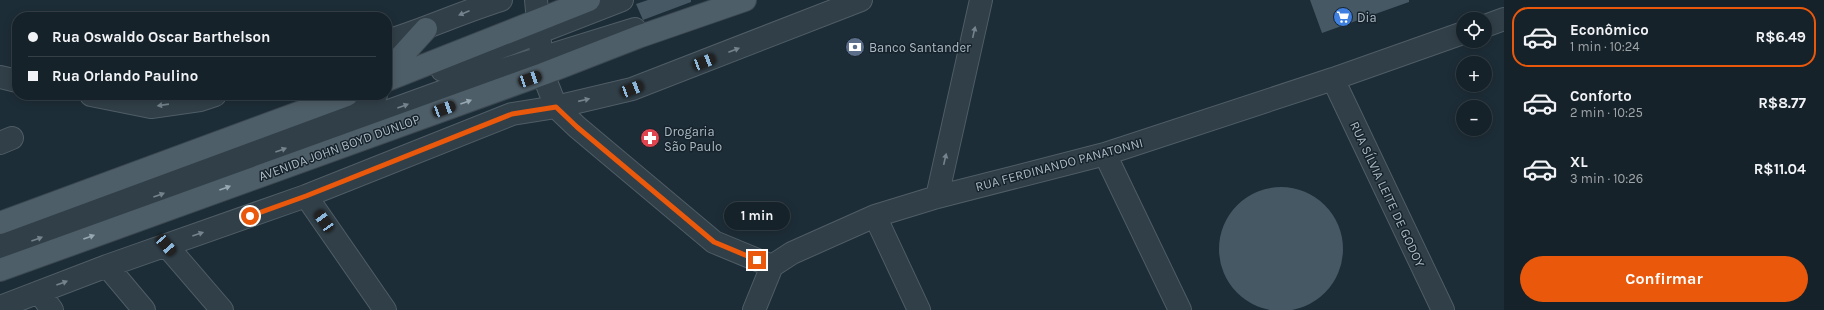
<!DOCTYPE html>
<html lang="pt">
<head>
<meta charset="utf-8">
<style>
  body { margin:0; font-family:Karla,sans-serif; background:#232f35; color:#f1f3f6; height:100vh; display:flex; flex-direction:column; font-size:15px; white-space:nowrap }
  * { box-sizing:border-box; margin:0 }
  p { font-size:13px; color:#9ea4a8 }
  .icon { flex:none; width:22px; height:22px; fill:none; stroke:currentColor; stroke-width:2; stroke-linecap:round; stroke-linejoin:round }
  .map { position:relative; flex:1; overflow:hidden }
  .sheet { display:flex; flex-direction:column; background:#162229; width:320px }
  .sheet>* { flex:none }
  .hud { position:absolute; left:12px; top:12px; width:380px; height:88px; border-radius:16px; box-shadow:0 2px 10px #0003,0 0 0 1px #353f46; display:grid; align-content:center; height:88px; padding:0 16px; background:#162229 }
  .buttons { position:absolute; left:1456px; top:12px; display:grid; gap:8px }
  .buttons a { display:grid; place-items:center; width:36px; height:36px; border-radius:50%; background:#162229; box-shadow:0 2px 10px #0003,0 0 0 1px #353f46; font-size:20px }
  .end { position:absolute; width:18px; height:18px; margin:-9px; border:5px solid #ea580c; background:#fff; box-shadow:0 0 0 2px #fff }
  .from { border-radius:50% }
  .bubble { position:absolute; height:28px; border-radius:14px; background:#162229; box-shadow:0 2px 10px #0003,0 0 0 1px #353f46; font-size:13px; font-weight:700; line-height:28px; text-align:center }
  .car { position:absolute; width:12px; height:24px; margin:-12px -6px; border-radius:5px; box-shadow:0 0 3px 1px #0007; background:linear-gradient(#222 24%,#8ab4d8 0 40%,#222 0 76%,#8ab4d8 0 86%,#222 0) }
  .hud b { display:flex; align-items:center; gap:14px; height:38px; font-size:15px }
  .hud b+b { border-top:1px solid #353f46 }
  .hud i { width:10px; height:10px; background:#f1f3f6 }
  ul { padding:7px 0 0; list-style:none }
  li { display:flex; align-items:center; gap:12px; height:60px; margin:0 8px 6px; padding:0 8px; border:2px solid transparent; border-radius:16px }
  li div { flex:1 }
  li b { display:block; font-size:15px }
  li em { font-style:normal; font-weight:700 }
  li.current { border-color:#ea580c }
  li>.icon { width:36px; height:36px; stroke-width:1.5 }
  .action { display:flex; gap:8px; margin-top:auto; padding:8px 16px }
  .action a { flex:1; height:46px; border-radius:24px; background:#ea580c; color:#fff; font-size:16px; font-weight:700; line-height:46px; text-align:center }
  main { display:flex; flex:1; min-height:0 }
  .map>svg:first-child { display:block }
  .building { fill:#455864 }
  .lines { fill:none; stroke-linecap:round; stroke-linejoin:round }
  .minor-casing { stroke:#4f5d66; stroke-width:24 }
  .major-casing { stroke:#3b4851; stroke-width:24 }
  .minor { stroke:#313f48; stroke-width:22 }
  .major { stroke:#4e5e68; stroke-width:22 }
  .oneway { fill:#74838d }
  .oneway2 { fill:#98a8b2 }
  .route { stroke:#ea580c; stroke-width:5 }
  .labels { text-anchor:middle; stroke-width:3; stroke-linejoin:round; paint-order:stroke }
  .poi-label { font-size:13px; fill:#abbac5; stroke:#17232c; text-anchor:start }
  .street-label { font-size:13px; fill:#abbac5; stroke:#17232c }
</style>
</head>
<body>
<main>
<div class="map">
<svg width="1504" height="310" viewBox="0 0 1504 310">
  <rect width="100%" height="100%" fill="#1d2d37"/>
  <!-- building -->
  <path class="building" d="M648,0H691V2L643,20L636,4Z
    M1310,0H1409V2L1322,33Z
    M1219 249a62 62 0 1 1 124 0a62 62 0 1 1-124 0Z"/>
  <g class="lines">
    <!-- minor casing -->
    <g class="minor-casing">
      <path id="minor" d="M536,0L543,74L556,107L577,127L714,242L772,266
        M1485,26L1504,19
        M387,41C426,29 462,12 501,0
        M442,70L622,0
        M0,77L17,81
        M1333,79L1443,310
        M91,95L151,107L200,100L215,95
        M0,143L12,138
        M1105,154L1180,310
        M306,196L385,310
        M937,197L981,0
        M875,216L919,310
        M0,235L197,163L376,95
        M166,245L222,310
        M0,252L499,71L635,29
        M107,266L144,310
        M39,292L52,310
        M0,307L107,266L306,196L512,114L556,107L632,89L861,0
        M754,310L772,266L792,253L875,216L937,197L1105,154L1333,79L1463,33"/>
    </g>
    <!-- major casing -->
    <g class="major-casing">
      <path id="major" d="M387,72L426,29
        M387,80L589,0
        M0,223L347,95
        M0,270L543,74L638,37L745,0"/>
    </g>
    <!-- minor -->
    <use href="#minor" class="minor"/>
    <!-- major -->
    <use href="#major" class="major"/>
  </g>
  <!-- one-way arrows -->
  <defs><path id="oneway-solid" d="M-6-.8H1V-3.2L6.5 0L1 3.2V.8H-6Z"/></defs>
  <g class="oneway">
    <use href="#oneway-solid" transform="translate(464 13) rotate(157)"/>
    <use href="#oneway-solid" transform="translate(974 32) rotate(-77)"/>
    <use href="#oneway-solid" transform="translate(734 50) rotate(-21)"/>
    <use href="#oneway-solid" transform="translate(584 100) rotate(-13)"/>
    <use href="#oneway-solid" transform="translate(163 105) rotate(172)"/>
    <use href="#oneway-solid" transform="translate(403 106) rotate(-20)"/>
    <use href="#oneway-solid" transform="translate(281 150) rotate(-20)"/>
    <use href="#oneway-solid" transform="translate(945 159) rotate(-77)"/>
    <use href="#oneway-solid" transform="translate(159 195) rotate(-20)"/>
    <use href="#oneway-solid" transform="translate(198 234) rotate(-19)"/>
    <use href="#oneway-solid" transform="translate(37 239) rotate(-20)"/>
    <use href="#oneway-solid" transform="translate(62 283) rotate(-20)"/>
  </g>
  <g class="oneway2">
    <use href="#oneway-solid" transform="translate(466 102) rotate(-20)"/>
    <use href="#oneway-solid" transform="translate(225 188) rotate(-20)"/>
    <use href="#oneway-solid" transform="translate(89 237) rotate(-20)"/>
  </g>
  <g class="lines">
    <!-- route -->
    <path class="route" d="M250,216L306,196L512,114L556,107L577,127L714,242L757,260"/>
  </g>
  <!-- icons -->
  <defs>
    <g id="supermarket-disc" transform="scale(1)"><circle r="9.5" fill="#3f7fe0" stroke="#17232c"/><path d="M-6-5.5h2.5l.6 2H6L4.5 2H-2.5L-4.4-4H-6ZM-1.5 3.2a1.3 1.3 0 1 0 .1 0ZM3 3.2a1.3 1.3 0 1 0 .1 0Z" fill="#fff"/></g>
    <g id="bank-disc" transform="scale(1)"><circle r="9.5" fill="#5c6f8a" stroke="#17232c"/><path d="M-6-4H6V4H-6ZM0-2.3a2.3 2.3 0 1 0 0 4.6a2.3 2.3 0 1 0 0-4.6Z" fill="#fff"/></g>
    <g id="pharmacy-disc" transform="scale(1)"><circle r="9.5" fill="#e0444e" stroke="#17232c"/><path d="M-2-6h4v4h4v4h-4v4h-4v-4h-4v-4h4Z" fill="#fff"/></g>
  </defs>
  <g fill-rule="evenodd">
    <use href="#supermarket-disc" x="1343" y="17"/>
    <use href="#bank-disc" x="855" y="47"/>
    <use href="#pharmacy-disc" x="650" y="138"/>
  </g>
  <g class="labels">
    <!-- poi labels -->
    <g class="poi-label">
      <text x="1357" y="22">Dia</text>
      <text x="869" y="52">Banco Santander</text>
      <text x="664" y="136">Drogaria<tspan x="664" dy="15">São Paulo</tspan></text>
    </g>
    <!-- street labels -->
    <g class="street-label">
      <text transform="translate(339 147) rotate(-20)" y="5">AVENIDA JOHN BOYD DUNLOP</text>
      <text transform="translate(1059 164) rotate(-15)" y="5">RUA FERDINANDO PANATONNI</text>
      <text transform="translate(1388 194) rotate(65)" y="5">RUA SÍLVIA LEITE DE GODOY</text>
    </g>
  </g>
</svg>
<div class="buttons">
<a><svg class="icon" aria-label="locate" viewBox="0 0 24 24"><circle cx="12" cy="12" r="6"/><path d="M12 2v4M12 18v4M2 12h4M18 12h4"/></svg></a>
<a>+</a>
<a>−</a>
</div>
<i class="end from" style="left:250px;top:216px"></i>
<i class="end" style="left:757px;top:260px"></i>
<div class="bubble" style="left:724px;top:202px;width:66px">1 min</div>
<i class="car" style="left:704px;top:62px;rotate:69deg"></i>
<i class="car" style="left:530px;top:79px;rotate:71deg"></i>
<i class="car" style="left:632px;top:89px;rotate:69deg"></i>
<i class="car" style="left:444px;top:109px;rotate:70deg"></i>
<i class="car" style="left:324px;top:221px;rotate:325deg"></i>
<i class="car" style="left:166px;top:245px;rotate:139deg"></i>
<div class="hud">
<b><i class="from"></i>Rua Oswaldo Oscar Barthelson</b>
<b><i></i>Rua Orlando Paulino</b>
</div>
</div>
<section class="sheet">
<ul>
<li class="current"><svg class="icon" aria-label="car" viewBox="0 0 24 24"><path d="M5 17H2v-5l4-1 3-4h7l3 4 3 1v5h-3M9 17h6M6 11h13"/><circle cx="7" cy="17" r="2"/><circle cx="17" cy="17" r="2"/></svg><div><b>Econômico</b><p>1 min · 10:24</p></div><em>R$6.49</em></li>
<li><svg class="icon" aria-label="car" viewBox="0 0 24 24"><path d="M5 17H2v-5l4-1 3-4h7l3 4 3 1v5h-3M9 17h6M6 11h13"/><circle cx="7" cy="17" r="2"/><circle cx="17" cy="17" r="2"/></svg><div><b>Conforto</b><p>2 min · 10:25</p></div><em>R$8.77</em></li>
<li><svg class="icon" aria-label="car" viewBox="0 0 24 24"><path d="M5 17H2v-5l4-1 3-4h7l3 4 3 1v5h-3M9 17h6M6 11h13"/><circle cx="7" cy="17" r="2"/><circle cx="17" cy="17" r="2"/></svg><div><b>XL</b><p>3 min · 10:26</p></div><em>R$11.04</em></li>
</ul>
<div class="action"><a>Confirmar</a></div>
</section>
</main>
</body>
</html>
